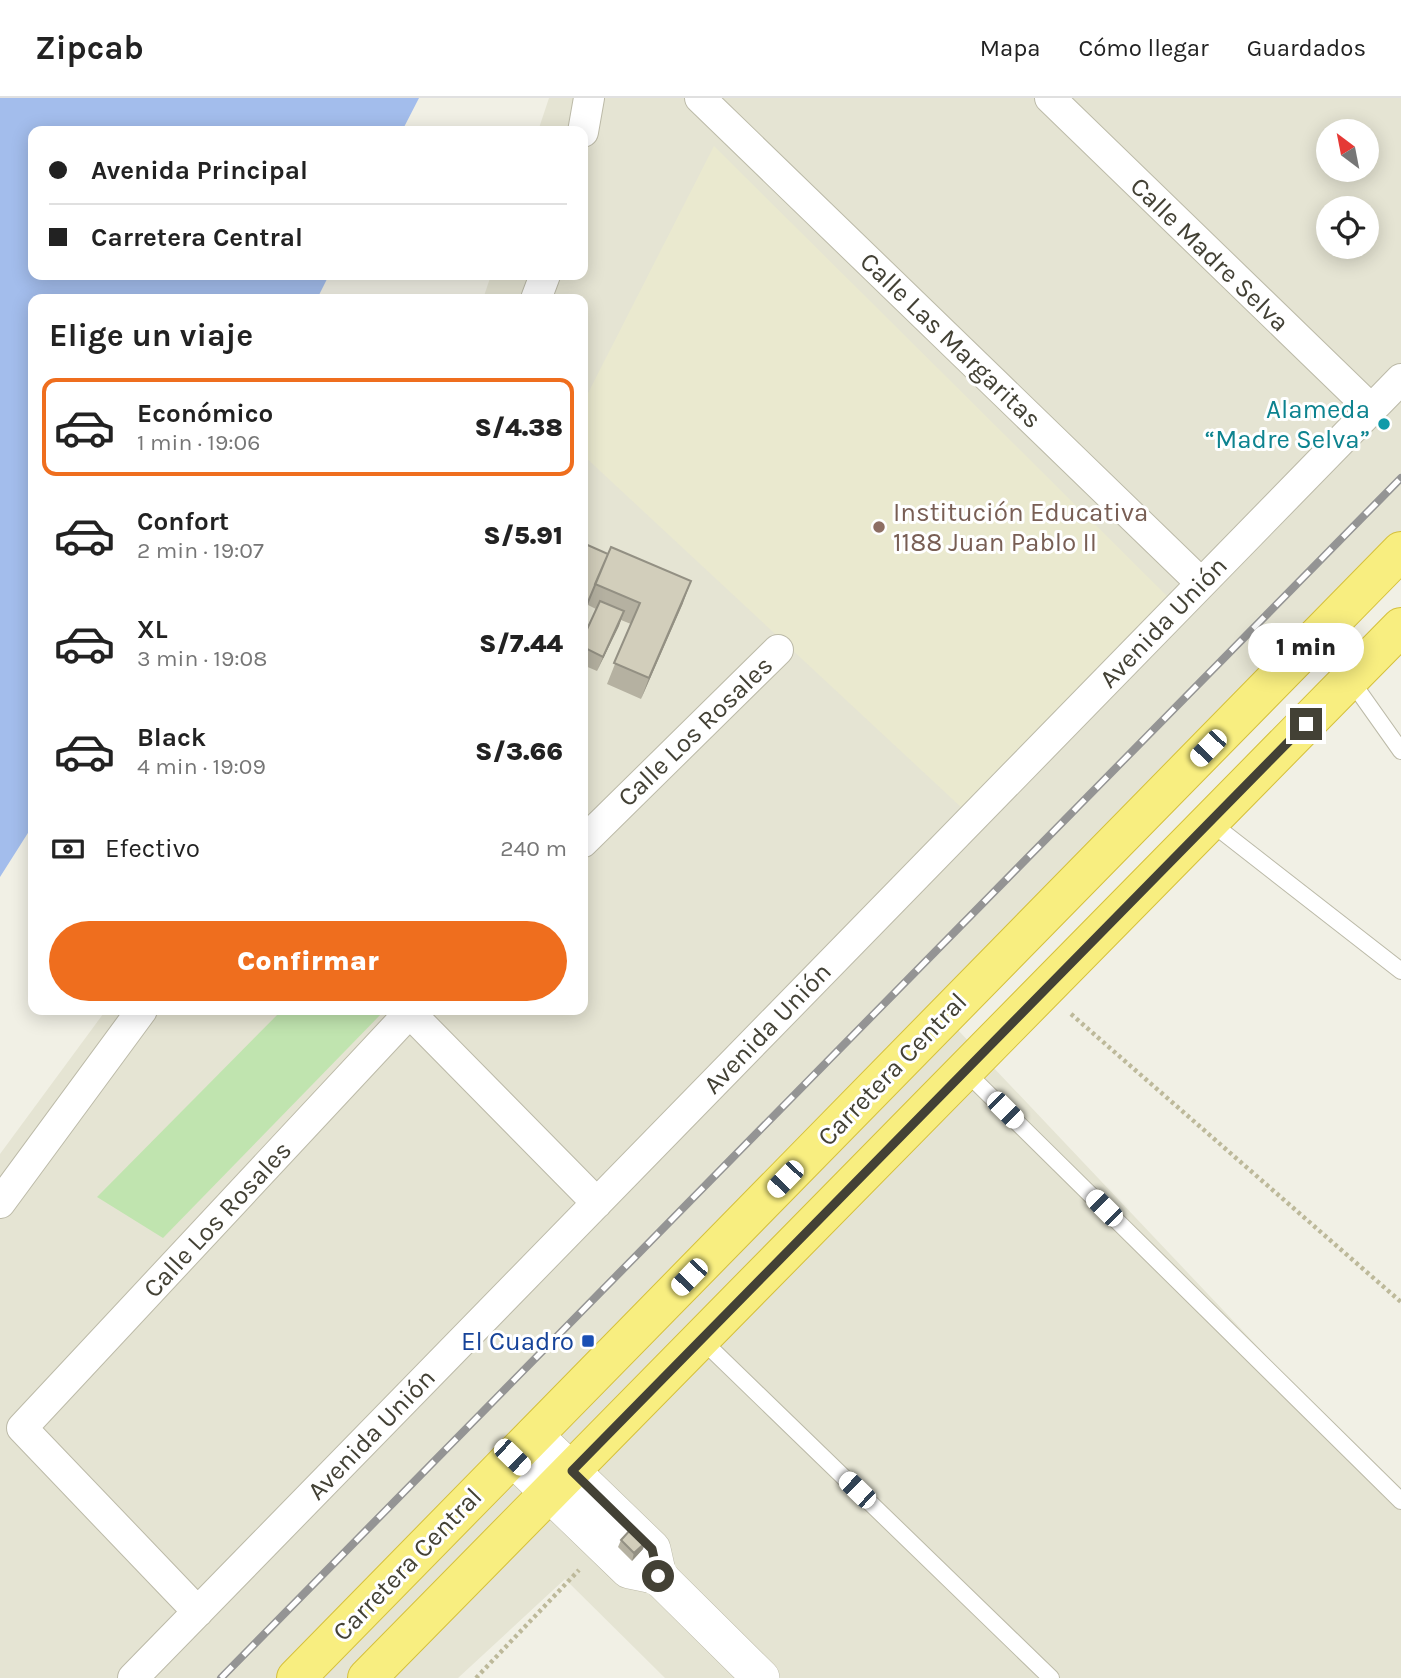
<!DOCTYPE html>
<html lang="es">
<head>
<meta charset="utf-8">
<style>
  body { margin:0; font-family:Karla,sans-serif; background:#f6f6f6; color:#222; height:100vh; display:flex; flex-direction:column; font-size:26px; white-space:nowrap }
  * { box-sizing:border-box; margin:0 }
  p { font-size:23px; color:#767676 }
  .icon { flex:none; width:38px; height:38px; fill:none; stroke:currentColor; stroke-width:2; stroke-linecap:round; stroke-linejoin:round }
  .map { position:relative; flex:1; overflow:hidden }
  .details { position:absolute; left:28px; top:196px; width:560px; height:721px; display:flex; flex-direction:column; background:#fff; border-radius:14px; box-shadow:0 4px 18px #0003 }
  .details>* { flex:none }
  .guide { position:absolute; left:28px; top:28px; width:560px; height:154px; border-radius:14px; box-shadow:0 4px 18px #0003; display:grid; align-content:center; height:154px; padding:0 21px; background:#fff }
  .needle { width:46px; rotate:328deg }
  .buttons { position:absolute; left:1316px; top:21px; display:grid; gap:14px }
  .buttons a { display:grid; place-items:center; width:63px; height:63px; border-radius:50%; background:#fff; box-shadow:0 4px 18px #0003; font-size:35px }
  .end { position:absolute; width:32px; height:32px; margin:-16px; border:9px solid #434135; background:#fff; box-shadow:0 0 0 4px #fff }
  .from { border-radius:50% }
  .bubble { position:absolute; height:49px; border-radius:24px; background:#fff; box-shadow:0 4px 18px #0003; font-size:23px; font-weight:800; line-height:49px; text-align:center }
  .car { position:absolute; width:21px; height:42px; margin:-21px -10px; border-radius:9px; box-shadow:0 0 5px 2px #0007; background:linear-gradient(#fff 24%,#345 0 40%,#fff 0 76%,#345 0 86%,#fff 0) }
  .guide b { display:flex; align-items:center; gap:24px; height:66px; font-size:26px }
  .guide b+b { border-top:2px solid #e0e0e0 }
  .guide i { width:18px; height:18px; background:#222 }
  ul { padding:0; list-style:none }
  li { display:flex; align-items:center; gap:21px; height:98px; margin:0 14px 10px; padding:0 7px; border:4px solid transparent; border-radius:14px }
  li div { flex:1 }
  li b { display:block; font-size:26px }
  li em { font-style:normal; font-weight:800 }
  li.selected { border-color:#ef6e1e }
  li>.icon { width:63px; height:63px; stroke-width:1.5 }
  h2 { padding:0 21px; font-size:32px; line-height:84px }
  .pay { display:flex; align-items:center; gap:18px; height:77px; padding:0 21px; font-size:26px }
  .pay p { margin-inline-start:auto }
  .button { display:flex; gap:14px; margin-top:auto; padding:14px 21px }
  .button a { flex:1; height:80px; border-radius:42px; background:#ef6e1e; color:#fff; font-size:28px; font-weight:800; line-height:80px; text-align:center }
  header { display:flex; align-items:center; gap:42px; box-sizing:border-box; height:98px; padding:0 35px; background:#fff; border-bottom:2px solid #e0e0e0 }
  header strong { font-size:33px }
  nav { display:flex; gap:38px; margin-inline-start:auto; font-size:24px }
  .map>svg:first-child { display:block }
  .residential { fill:#e5e4d3; fill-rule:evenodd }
  .education { fill:#eae9cf }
  .green { fill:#c0e4af }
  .water { fill:#a3bdec }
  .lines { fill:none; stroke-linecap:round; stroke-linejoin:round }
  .service-casing { stroke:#bcbaa8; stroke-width:18 }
  .minor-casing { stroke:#bcbaa8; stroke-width:32 }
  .tertiary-casing { stroke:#bcbaa8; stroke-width:38 }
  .trunk-casing { stroke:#d5c03b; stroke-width:40 }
  .path { stroke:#bdb99a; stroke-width:4.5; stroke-dasharray:3.5 3.5; stroke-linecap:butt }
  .service { stroke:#fff; stroke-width:16 }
  .minor { stroke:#fff; stroke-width:30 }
  .tertiary { stroke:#fff; stroke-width:37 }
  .trunk { stroke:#f8ee80; stroke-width:38 }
  .rail-casing { stroke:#949494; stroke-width:8 }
  .rail { stroke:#fff; stroke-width:5; stroke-dasharray:16; stroke-linecap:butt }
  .wall { fill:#b5b1a1 }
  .shaded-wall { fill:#939083 }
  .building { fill:#d2cebb; stroke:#939083; stroke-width:2 }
  .route { stroke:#434135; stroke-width:9 }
  .culture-dot { fill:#0f9aa8; stroke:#fff; stroke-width:2.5 }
  .education-dot { fill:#8d6e63; stroke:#fff; stroke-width:2.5 }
  .transit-dot { fill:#1a4fb4; stroke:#fff; stroke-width:2.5 }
  .labels { text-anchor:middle; stroke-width:6; stroke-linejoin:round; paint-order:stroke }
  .street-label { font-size:26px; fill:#434135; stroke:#fff }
  .culture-label { font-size:26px; fill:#0d838f; stroke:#fff; text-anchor:end }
  .education-label { font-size:26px; fill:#785e54; stroke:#fff; text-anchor:start }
  .transit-label { font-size:26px; fill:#164399; stroke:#fff; text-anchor:end }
</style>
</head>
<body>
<header>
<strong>Zipcab</strong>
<nav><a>Mapa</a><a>Cómo llegar</a><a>Guardados</a></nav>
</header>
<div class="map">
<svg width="1401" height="1580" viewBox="0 0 1401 1580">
  <rect width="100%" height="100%" fill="#f1f0e5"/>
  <!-- residential -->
  <path class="residential" d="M549,0H1401V478L956,930L1401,1400V1580H665L565,1481L458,1580H0V1056L106,912H583V201H483L491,177H583V33H538ZM1328,33H1367V72H1328ZM1328,110H1367V149H1328Z"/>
  <!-- education -->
  <path class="education" d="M714,48L1170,501L962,710L583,357V305Z"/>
  <!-- green -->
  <path class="green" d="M282,912L384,913L163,1140L97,1099Z"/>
  <!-- water -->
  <path class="water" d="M0,0H419L402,33H33V177H329L317,201H33V727L0,779Z"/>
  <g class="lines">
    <!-- service casing -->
    <g class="service-casing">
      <path id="service" d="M1350,581L1401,653
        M1210,724L1401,873
        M965,973L1401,1403
        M702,1242L1051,1580"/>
    </g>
    <!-- minor casing -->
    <g class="minor-casing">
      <path id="minor" d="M700,0L1201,485
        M1050,0L1371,311
        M583,34L589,0
        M536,201L545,177
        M583,744L778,552
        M407,912L597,1105
        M0,1105L142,912
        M198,1514L22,1330L412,912
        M133,1580L1401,281"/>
    </g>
    <!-- tertiary casing -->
    <g class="tertiary-casing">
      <path id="tertiary" d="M534,1337L652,1451L658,1478
        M512,1359L629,1472L658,1478L761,1580"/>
    </g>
    <!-- trunk casing -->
    <g class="trunk-casing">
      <path id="trunk" d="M296,1580L1401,453
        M367,1580L1401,529"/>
    </g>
    <!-- path -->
    <path class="path" d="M1071,916L1401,1204
      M476,1580L579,1472"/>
    <!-- service -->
    <use href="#service" class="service"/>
    <!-- minor -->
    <use href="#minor" class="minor"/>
    <!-- tertiary -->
    <use href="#tertiary" class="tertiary"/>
    <!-- trunk -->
    <use href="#trunk" class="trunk"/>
    <!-- rail casing -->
    <g class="rail-casing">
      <path id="rail" d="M221,1580L1401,380"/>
    </g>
    <!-- rail -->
    <use href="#rail" class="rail"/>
  </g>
  <!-- wall -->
  <path class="wall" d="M583,445L683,505L641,601L607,586L631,526L621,522L597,573L583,567V540L596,511L588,507L583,518Z
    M621,1442L643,1451L632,1463L618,1449Z"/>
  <!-- shaded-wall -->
  <path class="shaded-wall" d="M691,483L683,505L641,601L649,580Z
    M624,513L619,528L597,573L603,559Z
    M646,1444L643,1451L632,1463L634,1455Z"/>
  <!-- building -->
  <path class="building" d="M583,445L608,456L583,516Z
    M611,449L691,483L649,580L614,565L640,505L595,486Z
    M600,503L624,513L603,559L583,549V540Z
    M632,1430L646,1444L634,1455L621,1442Z"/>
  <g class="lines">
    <!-- route -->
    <path class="route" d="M658,1478L652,1451L572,1373L1306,626"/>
  </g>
  <!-- markers -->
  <circle class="culture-dot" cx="1384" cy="326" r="7"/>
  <circle class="education-dot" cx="879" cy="429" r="7"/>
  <rect class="transit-dot" x="581" y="1236" width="14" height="14" rx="3.5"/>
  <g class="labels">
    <!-- street labels -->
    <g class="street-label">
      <text transform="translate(1210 156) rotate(44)" y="9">Calle Madre Selva</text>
      <text transform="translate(951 242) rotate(44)" y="9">Calle Las Margaritas</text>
      <text transform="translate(1163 524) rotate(-46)" y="9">Avenida Unión</text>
      <text transform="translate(695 633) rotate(-44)" y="9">Calle Los Rosales</text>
      <text transform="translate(767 930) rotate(-46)" y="9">Avenida Unión</text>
      <text transform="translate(892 971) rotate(-46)" y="9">Carretera Central</text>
      <text transform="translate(217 1121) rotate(-47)" y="9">Calle Los Rosales</text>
      <text transform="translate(371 1336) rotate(-46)" y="9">Avenida Unión</text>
      <text transform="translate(407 1466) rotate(-46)" y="9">Carretera Central</text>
    </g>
    <!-- culture labels -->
    <g class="culture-label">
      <text x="1370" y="320">Alameda<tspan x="1370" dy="30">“Madre Selva”</tspan></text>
    </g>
    <!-- education labels -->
    <g class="education-label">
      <text x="893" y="423">Institución Educativa<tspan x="893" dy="30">1188 Juan Pablo II</tspan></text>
    </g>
    <!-- transit labels -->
    <g class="transit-label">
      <text x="574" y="1252">El Cuadro</text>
    </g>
  </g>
</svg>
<div class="buttons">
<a><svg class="needle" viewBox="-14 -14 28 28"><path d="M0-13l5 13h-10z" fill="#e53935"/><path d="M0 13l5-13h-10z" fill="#767676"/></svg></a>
<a><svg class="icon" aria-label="locate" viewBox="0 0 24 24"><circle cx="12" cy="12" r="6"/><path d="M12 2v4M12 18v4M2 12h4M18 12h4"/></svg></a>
</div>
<i class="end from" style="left:658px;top:1478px"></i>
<i class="end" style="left:1306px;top:626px"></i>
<div class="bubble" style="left:1248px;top:525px;width:116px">1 min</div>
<i class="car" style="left:1208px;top:650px;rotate:224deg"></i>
<i class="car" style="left:1005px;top:1012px;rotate:135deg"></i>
<i class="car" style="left:785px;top:1081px;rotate:224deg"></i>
<i class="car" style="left:1104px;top:1110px;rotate:315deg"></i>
<i class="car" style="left:689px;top:1179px;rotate:224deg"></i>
<i class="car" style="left:512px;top:1359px;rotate:134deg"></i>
<i class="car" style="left:857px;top:1392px;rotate:314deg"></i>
<div class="guide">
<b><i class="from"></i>Avenida Principal</b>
<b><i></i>Carretera Central</b>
</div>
<section class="details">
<h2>Elige un viaje</h2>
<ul>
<li class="selected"><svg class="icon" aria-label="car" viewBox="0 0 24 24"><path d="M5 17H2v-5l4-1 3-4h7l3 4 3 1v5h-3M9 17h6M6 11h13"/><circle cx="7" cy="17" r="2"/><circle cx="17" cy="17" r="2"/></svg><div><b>Económico</b><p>1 min · 19:06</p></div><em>S/4.38</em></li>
<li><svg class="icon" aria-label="car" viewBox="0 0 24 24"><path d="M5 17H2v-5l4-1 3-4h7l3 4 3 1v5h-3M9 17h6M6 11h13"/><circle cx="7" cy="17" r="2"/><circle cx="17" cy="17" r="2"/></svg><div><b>Confort</b><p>2 min · 19:07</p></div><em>S/5.91</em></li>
<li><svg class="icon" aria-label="car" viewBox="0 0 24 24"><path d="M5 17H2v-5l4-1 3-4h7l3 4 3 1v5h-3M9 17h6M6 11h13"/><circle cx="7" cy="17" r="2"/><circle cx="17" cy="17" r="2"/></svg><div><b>XL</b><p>3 min · 19:08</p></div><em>S/7.44</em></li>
<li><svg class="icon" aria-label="car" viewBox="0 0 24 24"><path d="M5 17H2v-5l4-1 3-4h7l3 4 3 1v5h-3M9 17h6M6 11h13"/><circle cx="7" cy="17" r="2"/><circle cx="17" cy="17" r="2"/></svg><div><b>Black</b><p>4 min · 19:09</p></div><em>S/3.66</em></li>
</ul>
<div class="pay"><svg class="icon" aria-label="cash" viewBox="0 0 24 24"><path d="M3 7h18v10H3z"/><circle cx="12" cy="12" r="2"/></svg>Efectivo<p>240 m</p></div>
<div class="button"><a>Confirmar</a></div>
</section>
</div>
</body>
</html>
